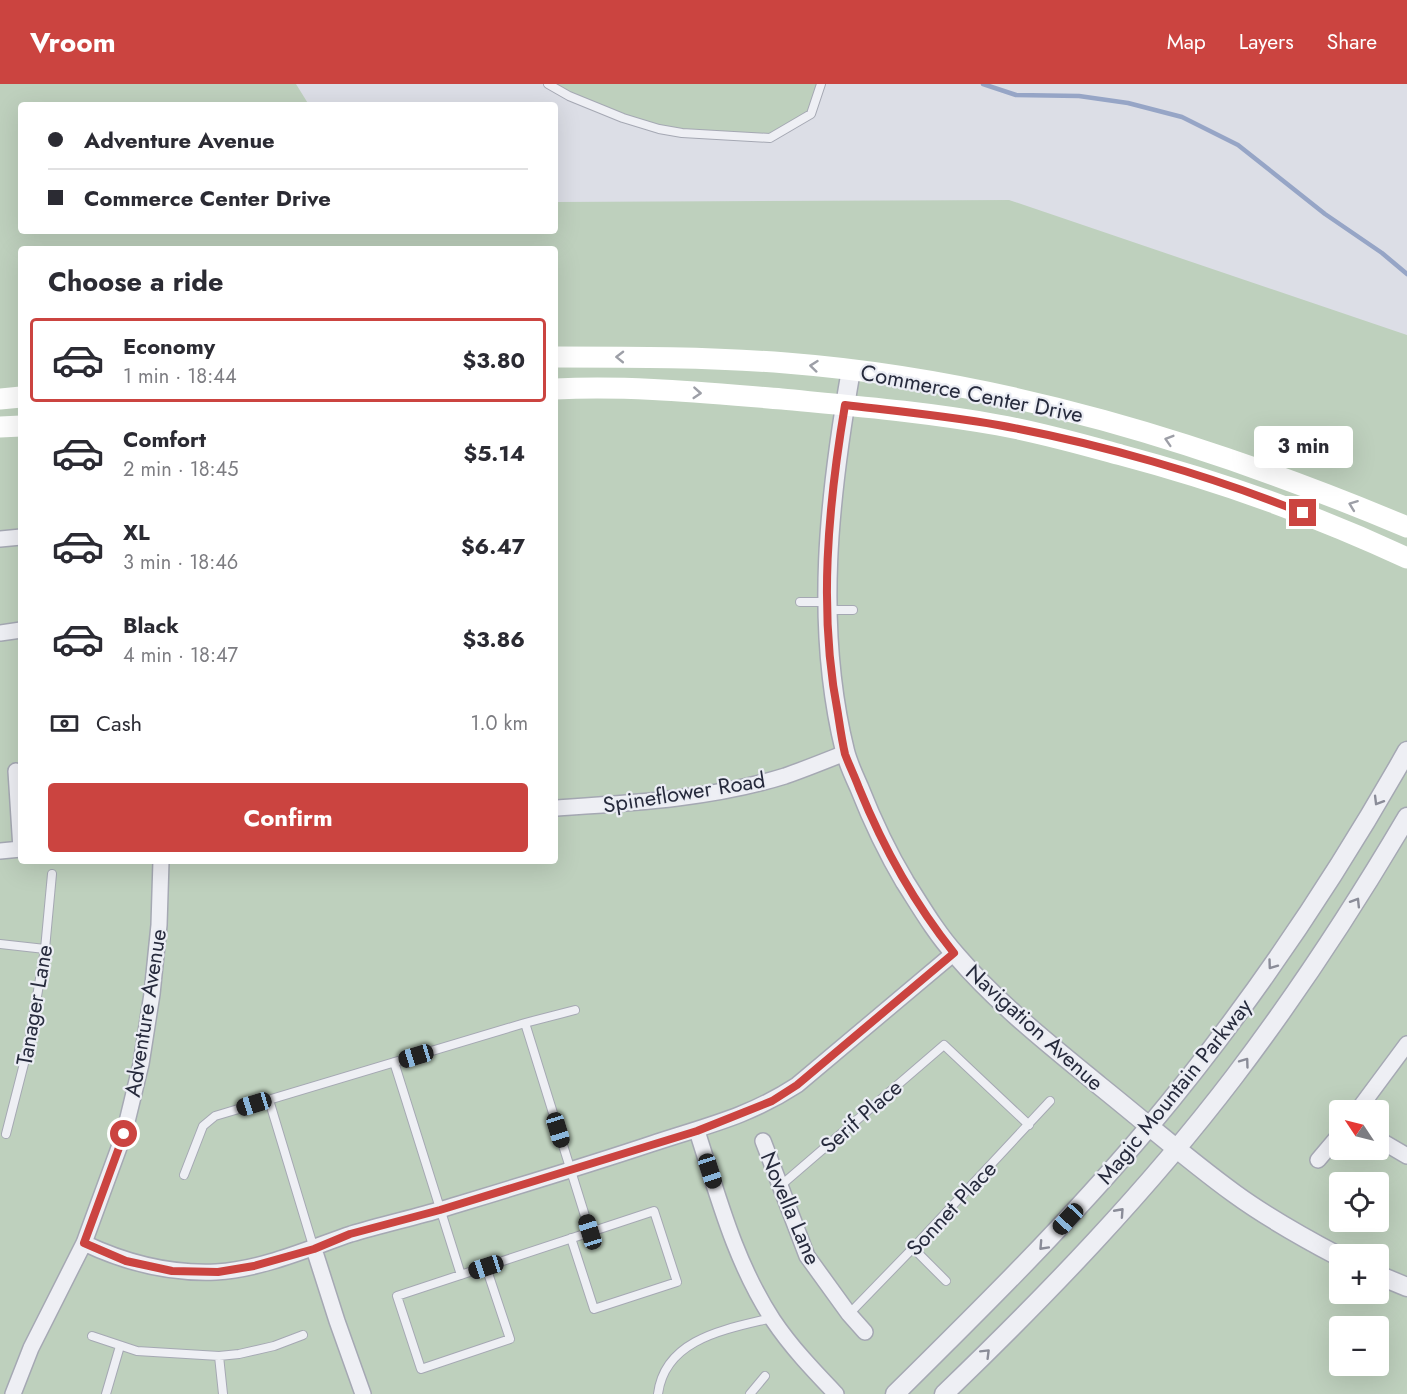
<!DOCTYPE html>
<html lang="en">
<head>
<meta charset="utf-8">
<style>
  body { margin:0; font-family:Jost,sans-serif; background:#f7f7f7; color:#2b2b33; height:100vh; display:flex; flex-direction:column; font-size:22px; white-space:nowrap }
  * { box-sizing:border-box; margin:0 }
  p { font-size:20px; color:#7c7c81 }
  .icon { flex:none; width:33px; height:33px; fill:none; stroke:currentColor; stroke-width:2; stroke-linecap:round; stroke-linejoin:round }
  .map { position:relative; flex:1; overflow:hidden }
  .drawer { position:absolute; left:18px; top:162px; width:540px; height:618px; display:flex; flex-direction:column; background:#fff; border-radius:6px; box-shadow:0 6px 24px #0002 }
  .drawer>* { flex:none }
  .hud { position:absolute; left:18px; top:18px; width:540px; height:132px; border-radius:6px; box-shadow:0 6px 24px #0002; display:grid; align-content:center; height:132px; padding:0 30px; background:#fff }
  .needle { width:39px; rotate:305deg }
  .buttons { position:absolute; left:1329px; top:1016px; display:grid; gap:12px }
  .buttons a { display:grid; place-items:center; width:60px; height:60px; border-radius:6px; background:#fff; box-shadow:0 6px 24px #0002; font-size:30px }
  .end { position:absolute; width:27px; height:27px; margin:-14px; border:8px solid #cb4440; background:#fff; box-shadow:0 0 0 3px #fff }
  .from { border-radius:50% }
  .bubble { position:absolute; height:42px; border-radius:6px; background:#fff; box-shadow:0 6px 24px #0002; font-size:20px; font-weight:700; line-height:42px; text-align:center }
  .car { position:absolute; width:18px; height:36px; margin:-18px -9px; border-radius:8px; box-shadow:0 0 4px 2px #0007; background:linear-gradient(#222 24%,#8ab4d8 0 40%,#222 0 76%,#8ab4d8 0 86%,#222 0) }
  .hud b { display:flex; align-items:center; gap:21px; height:57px; font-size:22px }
  .hud b+b { border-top:2px solid #e1e1e2 }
  .hud i { width:15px; height:15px; background:#2b2b33 }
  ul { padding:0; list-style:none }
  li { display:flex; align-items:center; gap:18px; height:84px; margin:0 12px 9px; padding:0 18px; border:3px solid transparent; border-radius:6px }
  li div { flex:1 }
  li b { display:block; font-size:22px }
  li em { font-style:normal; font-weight:700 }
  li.on { border-color:#cb4440 }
  li>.icon { width:54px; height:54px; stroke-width:1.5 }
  h2 { padding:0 30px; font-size:27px; line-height:72px }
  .pay { display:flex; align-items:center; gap:15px; height:66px; padding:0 30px; font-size:22px }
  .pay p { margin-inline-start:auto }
  .cta { display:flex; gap:12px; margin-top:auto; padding:12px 30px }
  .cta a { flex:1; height:69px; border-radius:6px; background:#cb4440; color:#fff; font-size:24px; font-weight:700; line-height:69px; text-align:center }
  header { display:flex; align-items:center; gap:36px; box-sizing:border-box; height:84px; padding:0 30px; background:#cb4440; color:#fff }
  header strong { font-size:28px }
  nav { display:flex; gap:33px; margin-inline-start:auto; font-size:21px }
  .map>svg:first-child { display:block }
  .green { fill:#bed0bd; fill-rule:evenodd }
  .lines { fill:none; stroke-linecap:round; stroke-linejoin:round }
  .stream { stroke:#96a5c6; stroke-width:4.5 }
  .service-casing { stroke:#a5a8b3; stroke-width:10 }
  .minor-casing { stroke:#a5a8b3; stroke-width:18 }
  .tertiary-casing { stroke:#a5a8b3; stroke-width:21 }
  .service { stroke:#eeeff4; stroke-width:8 }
  .minor { stroke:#eeeff4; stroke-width:15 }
  .tertiary { stroke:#eeeff4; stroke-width:18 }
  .secondary { stroke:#fff; stroke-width:21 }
  .oneway { stroke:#9d9fa7 }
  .oneway2 { stroke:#8a8c98 }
  .route { stroke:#cb4440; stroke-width:8 }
  .labels { text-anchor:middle; stroke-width:4.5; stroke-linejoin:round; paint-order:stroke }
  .street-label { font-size:22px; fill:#262a3c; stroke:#ebedf4 }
</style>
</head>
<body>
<header>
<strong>Vroom</strong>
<nav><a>Map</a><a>Layers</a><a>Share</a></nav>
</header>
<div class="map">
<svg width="1407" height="1310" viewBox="0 0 1407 1310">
  <rect width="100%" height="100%" fill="#dcdee6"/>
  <!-- green -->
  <path class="green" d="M0,0H296L309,21H21V147H555V118L1009,116L1407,251V1310H0ZM21,165H555V777H21ZM1340,1026H1378V1065H1340ZM1340,1098H1378V1137H1340ZM1340,1170H1378V1209H1340ZM1340,1242H1378V1281H1340Z
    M549,0H818L811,30L770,54L682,49L569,12Z"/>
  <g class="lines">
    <!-- stream -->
    <path class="stream" d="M983,0L1016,11L1079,12L1128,19L1182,33L1238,61L1325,130L1382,169L1407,190"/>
    <!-- service casing -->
    <g class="service-casing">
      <path id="service" d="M548,0L569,12L623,34L659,45L682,49L770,54L811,30L821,0
        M800,518H826
        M827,526H853
        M0,860L45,865
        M525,939L590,1148
        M394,978L461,1191
        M269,1016L314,1165
        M6,1050L29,960L45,865L52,790
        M184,1091L203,1042L215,1032L525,939L575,926
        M779,1103L944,961L1029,1041
        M913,1164L946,1197
        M486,1183L510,1255L421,1285L397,1212L654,1127L677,1198L594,1225L571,1154
        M849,1230L913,1164L1050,1017
        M92,1252L137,1267L219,1272L239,1270L274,1262L303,1251
        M219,1272L223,1310
        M106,1310L120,1262
        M658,1310C665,1254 727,1245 772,1234
        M750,1310L765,1292"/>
    </g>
    <!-- minor casing -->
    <g class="minor-casing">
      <path id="minor" d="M0,455L21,453
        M0,549L21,546
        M16,687L21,765
        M555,724C632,719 711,715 785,692C805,685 825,677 845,669
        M0,767L21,765
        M1358,1026L1407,960
        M697,1047C718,1112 735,1178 773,1236C791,1263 814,1287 836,1310
        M1378,1055L1407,1072
        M763,1057L807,1172L849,1230L865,1248
        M1318,1076L1340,1050
        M84,1159C126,1179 169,1190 216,1188C263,1185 307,1165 351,1150C381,1141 412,1134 443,1125C512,1104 582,1083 651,1060C705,1042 748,1033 797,1001L954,869
        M314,1165L337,1237L363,1310
        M13,1310L31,1264L84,1159L124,1050L141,980L152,910L159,841L161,777"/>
    </g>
    <!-- tertiary casing -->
    <g class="tertiary-casing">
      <path id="tertiary" d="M851,286C829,412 814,542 845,667C848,679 854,692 859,703C872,736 887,768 905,798C921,823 936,849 956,871C998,920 1050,961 1100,1002C1145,1038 1188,1076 1235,1110C1268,1134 1304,1154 1340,1173
        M1378,1191L1407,1203
        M895,1310C982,1224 1069,1138 1148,1044C1246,927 1332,800 1407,667
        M944,1310C1047,1211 1147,1107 1234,993C1297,910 1354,823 1407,733"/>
    </g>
    <!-- service -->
    <use href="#service" class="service"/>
    <!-- minor -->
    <use href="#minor" class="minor"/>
    <!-- tertiary -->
    <use href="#tertiary" class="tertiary"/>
    <!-- secondary -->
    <path class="secondary" d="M555,273C632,273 710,273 786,279C1002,296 1209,360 1407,443
      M555,305C630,301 707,309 782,315C854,322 926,328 998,341C1039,348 1081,360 1121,371C1219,397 1315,431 1407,474
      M0,315L21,313
      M0,343L21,342"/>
  </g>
  <!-- one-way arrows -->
  <defs><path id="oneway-chevron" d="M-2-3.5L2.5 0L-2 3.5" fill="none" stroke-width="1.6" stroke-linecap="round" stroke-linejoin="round" transform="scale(1.5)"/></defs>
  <g class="oneway">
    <use href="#oneway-chevron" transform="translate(620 273) rotate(-179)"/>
    <use href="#oneway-chevron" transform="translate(814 282) rotate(-174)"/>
    <use href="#oneway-chevron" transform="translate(697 309) rotate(4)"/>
    <use href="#oneway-chevron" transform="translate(1169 356) rotate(-163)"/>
    <use href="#oneway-chevron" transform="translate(1353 421) rotate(-159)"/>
  </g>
  <g class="oneway2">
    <use href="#oneway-chevron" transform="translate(1378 717) rotate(121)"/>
    <use href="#oneway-chevron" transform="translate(1356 818) rotate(-58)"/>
    <use href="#oneway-chevron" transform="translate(1272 881) rotate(126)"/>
    <use href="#oneway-chevron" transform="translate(1245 978) rotate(-54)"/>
    <use href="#oneway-chevron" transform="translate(1120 1128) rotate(-48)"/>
    <use href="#oneway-chevron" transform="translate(1043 1162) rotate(133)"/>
    <use href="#oneway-chevron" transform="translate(986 1269) rotate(-45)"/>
  </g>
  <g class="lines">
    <!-- route -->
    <path class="route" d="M124,1050L84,1159L126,1177L172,1187L218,1188L254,1182L314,1165L350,1150L440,1126L697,1047L772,1017L797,1001L954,869C914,819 883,763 859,704C855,693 849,681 845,670C842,657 840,643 838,630C818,528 828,422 845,321C896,327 947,332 998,341C1098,359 1209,391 1303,429"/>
  </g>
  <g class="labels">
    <!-- street labels -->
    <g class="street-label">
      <text transform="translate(972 309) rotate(11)" y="8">Commerce Center Drive</text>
      <text transform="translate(684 708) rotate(-9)" y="8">Spineflower Road</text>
      <text transform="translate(34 921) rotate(-80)" y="8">Tanager Lane</text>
      <text transform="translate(145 929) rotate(-81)" y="8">Adventure Avenue</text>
      <text transform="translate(1035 943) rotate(42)" y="8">Navigation Avenue</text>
      <text transform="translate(1174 1007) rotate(-51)" y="8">Magic Mountain Parkway</text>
      <text transform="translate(861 1032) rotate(-41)" y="8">Serif Place</text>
      <text transform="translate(791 1124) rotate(67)" y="8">Novella Lane</text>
      <text transform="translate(951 1124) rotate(-47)" y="8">Sonnet Place</text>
    </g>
  </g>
</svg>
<div class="buttons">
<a><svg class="needle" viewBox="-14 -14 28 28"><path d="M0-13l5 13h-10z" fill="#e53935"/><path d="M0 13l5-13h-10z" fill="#7c7c81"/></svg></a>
<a><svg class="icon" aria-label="locate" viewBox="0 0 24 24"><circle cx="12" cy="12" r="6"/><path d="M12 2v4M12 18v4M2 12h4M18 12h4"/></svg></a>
<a>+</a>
<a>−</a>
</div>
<i class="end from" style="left:124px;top:1050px"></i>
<i class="end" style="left:1303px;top:429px"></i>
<div class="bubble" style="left:1254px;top:342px;width:99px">3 min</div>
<i class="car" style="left:416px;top:972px;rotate:253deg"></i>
<i class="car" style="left:254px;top:1020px;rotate:253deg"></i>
<i class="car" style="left:558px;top:1046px;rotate:163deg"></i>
<i class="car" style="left:710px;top:1087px;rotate:162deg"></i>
<i class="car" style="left:1068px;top:1135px;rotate:223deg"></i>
<i class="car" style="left:590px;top:1148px;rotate:343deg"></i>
<i class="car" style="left:486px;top:1183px;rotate:252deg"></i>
<div class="hud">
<b><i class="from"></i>Adventure Avenue</b>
<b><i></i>Commerce Center Drive</b>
</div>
<section class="drawer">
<h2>Choose a ride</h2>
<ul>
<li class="on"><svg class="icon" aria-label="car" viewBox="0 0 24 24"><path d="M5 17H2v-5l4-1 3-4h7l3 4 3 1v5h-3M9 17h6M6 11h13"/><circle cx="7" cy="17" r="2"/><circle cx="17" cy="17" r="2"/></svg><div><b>Economy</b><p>1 min · 18:44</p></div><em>$3.80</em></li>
<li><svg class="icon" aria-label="car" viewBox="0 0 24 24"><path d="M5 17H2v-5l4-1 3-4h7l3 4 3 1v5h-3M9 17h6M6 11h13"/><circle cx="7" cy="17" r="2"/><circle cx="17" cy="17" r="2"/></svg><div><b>Comfort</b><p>2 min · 18:45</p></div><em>$5.14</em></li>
<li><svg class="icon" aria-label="car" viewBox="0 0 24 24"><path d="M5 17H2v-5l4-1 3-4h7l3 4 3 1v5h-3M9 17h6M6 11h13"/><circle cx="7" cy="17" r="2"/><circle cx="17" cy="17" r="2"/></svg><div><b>XL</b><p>3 min · 18:46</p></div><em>$6.47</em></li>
<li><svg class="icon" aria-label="car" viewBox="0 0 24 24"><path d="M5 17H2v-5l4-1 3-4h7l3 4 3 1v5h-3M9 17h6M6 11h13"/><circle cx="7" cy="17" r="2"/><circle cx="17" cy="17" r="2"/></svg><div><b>Black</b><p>4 min · 18:47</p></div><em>$3.86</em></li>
</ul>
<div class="pay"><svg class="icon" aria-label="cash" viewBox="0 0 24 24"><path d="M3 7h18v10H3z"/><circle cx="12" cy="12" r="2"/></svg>Cash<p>1.0 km</p></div>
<div class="cta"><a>Confirm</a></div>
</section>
</div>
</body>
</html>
